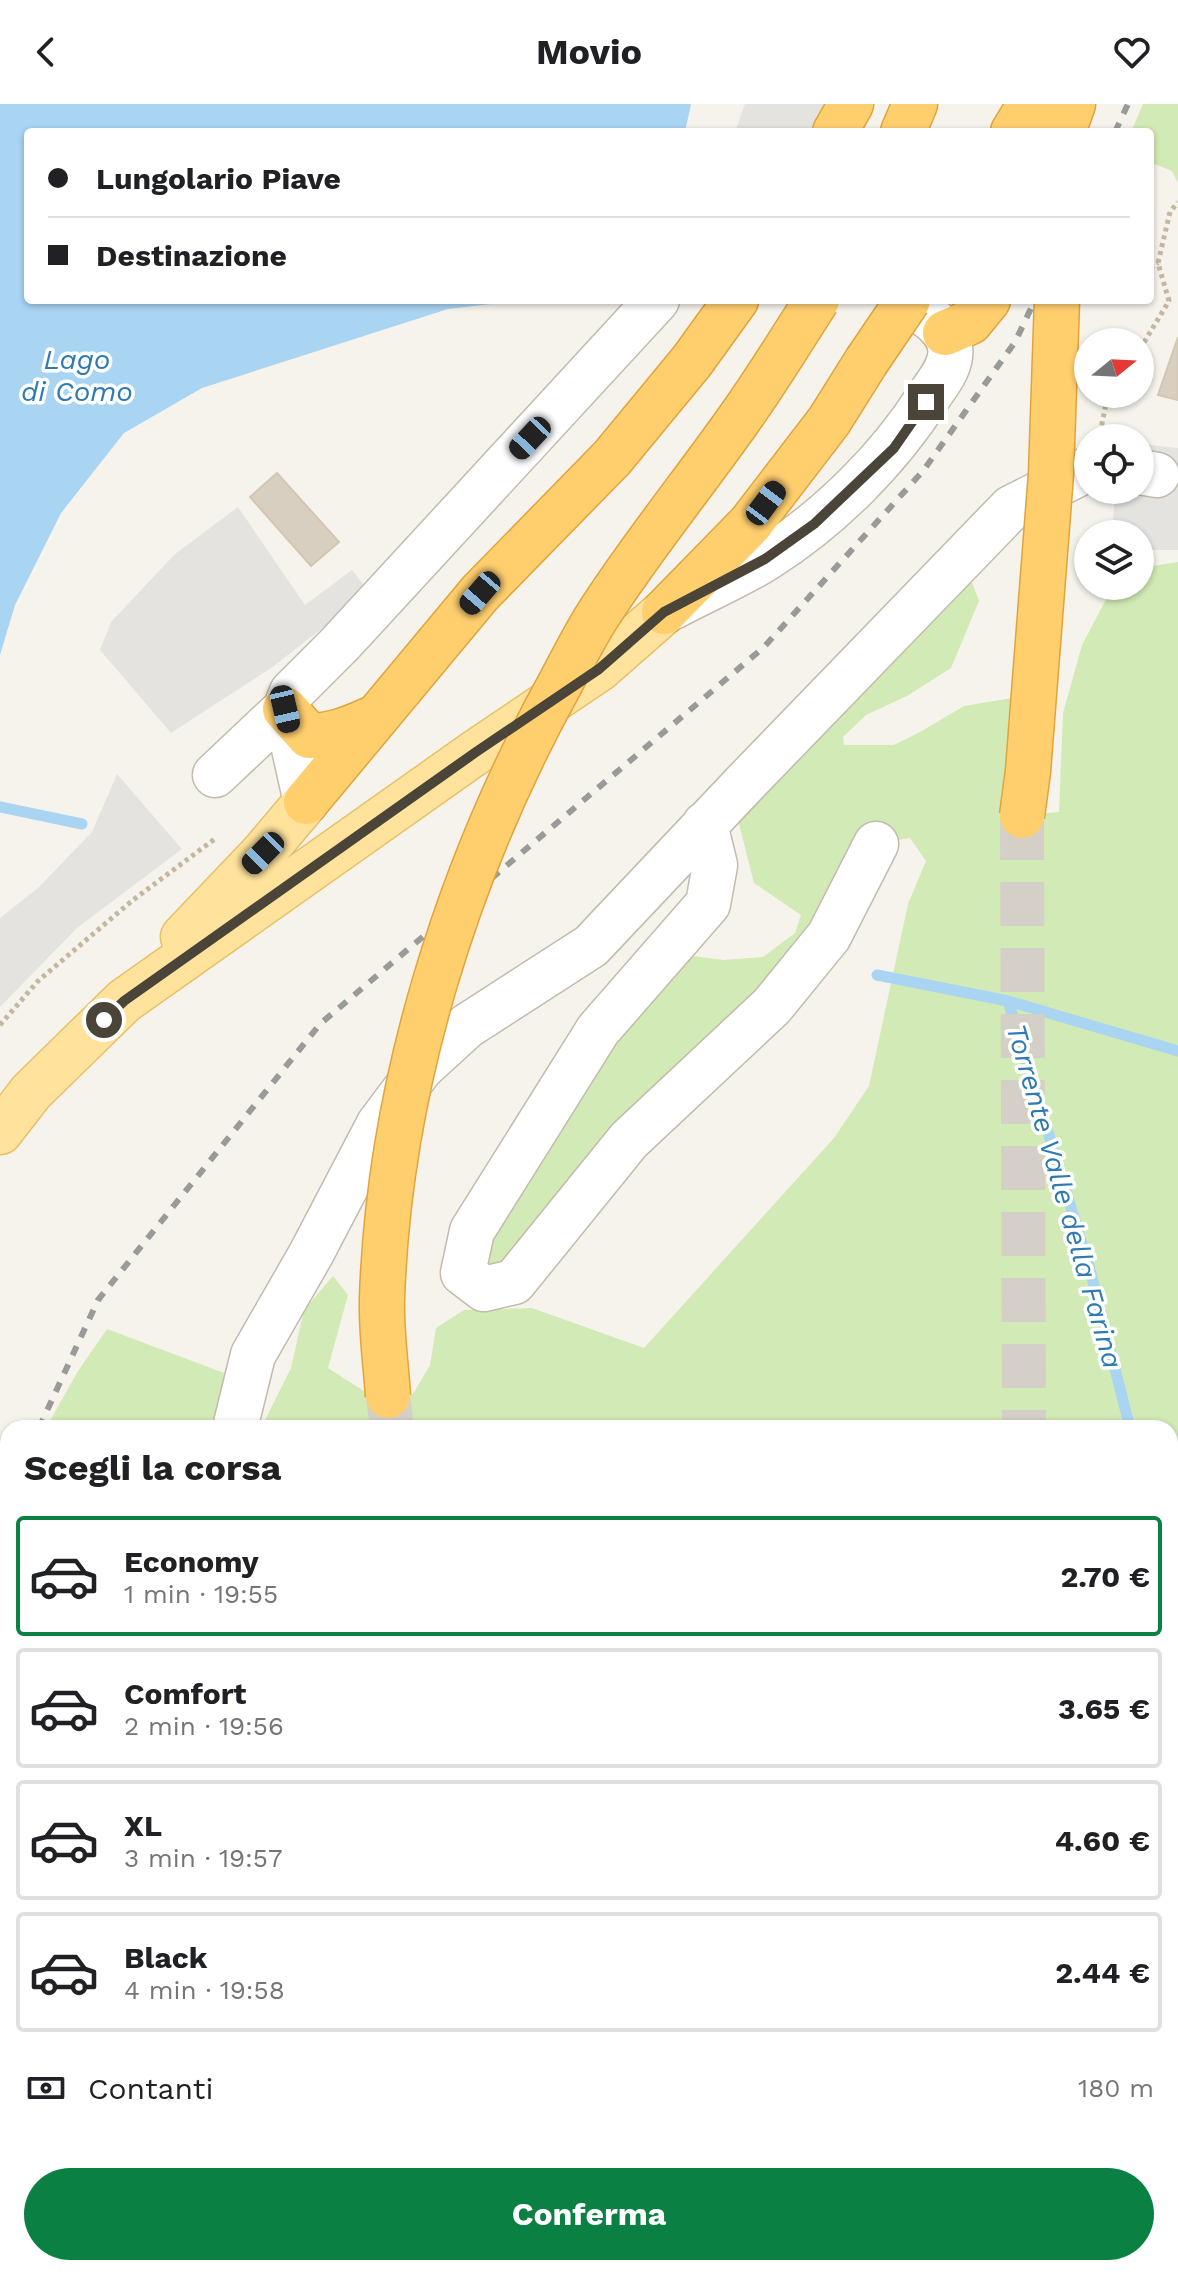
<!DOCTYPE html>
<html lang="it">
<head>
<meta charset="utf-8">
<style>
  body { margin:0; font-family:"Work Sans",sans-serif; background:#f6f6f6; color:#202124; height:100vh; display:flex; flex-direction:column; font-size:30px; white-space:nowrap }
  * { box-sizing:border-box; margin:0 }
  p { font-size:26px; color:#757577 }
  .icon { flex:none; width:44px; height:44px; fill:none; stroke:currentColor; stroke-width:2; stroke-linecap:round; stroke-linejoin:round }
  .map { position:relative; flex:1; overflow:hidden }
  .side { position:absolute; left:0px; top:1316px; width:1178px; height:856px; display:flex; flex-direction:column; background:#fff; border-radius:24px 24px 0 0; box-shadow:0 2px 6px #0004 }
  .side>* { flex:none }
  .top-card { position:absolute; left:24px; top:24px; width:1130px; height:176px; border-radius:8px; box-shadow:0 2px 6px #0004; display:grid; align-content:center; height:176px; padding:0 24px; background:#fff }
  .needle { width:52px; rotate:72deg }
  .tools { position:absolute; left:1074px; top:224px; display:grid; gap:16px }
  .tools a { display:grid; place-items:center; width:80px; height:80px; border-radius:50%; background:#fff; box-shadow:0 2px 6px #0004; font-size:40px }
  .end { position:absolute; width:36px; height:36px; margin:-18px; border:10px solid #4b4439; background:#fff; box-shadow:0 0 0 4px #fff }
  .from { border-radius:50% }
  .car { position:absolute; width:24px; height:48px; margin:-24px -12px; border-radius:10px; box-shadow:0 0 6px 2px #0007; background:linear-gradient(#222 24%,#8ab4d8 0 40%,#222 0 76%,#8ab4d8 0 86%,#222 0) }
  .top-card b { display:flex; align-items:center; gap:28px; height:76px; font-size:30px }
  .top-card b+b { border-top:2px solid #e0e0e0 }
  .top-card i { width:20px; height:20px; background:#202124 }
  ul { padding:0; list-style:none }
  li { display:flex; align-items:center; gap:24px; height:120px; margin:0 16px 12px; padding:0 8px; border:4px solid #e0e0e0; border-radius:8px }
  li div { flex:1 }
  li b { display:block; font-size:30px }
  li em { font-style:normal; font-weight:700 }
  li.on { border-color:#0b8043 }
  li>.icon { width:72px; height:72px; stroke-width:1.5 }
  h2 { padding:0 24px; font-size:36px; line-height:96px }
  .pay { display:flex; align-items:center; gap:20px; height:88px; padding:0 24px; font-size:30px }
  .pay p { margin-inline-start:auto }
  .primary-button { display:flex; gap:16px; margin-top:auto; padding:16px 24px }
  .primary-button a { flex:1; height:92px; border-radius:48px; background:#0b8043; color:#fff; font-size:32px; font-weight:700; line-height:92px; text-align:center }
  header { display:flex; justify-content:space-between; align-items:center; height:104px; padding:0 24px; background:#fff; font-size:36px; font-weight:700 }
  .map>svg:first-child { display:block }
  .green { fill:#d2eab5 }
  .parking { fill:#e5e3e0 }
  .water { fill:#a9d4f2 }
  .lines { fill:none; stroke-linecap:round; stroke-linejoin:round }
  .stream { stroke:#a9d4f2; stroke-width:11 }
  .building { fill:#d8cfc1; stroke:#d3c7b4; stroke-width:2 }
  .highway-tunnel { stroke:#d4d0c8; stroke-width:44; stroke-dasharray:44 22; stroke-linecap:butt }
  .minor-casing { stroke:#c2bbae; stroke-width:47 }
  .major-casing { stroke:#e6c16a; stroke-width:47 }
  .highway-casing { stroke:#e0a43c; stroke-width:47 }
  .path { stroke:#c4b79f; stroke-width:5; stroke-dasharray:4 4; stroke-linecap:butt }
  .minor { stroke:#fff; stroke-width:44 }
  .major { stroke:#ffe39c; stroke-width:44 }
  .highway { stroke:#ffcf6e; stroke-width:44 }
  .rail { stroke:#9a9a9a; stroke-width:6; stroke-dasharray:10 10; stroke-linecap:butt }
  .highway-bridge-casing { stroke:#e0a43c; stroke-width:47; stroke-linecap:butt }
  .highway-bridge { stroke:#ffcf6e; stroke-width:44 }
  .route { stroke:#4b4439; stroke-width:10 }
  .labels { text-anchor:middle; stroke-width:7; stroke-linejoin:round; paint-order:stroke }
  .water-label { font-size:28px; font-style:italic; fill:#2e7ab2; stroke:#fff }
</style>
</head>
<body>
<header><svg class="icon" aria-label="back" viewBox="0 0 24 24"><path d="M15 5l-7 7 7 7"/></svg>Movio<svg class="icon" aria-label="heart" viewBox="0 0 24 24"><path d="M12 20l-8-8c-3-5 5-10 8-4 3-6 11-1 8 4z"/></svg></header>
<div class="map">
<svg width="1178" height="2172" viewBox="0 0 1178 2172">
  <rect width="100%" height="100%" fill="#f6f3ec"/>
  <!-- green -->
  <path class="green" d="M1143,0H1178V79L1172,67L1150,58V28H1131Z
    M1178,458V2172H0V1834L8,1819V2164H1170V1324H261L291,1264L304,1206L333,1172L348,1191L328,1264L367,1289L413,1290L430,1261L436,1224L464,1206L532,1204L644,1244L834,1034L869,982L908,800L926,757L910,734L886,738L842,799L515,1158L473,1165L516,1065L684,851L724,856L763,853L795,829L801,811L754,779L735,704L970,473L979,497L951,564L907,592L866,611L843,633L844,641H894L920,628L964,602L1012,594L1034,710L1059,708L1063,609L1082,541L1113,482H1140V464Z
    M107,1225L232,1272L218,1324H46L78,1267Z
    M8,1386V1598L0,1615V1398Z"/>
  <!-- parking -->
  <path class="parking" d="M745,0H831L815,28H735Z
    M1140,340L1178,344V446H1140V430H1112L1115,386H1140Z
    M238,403L305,501L352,466L369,488L271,564L171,629L100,546L111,518L175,450Z
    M117,670L182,745L77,824L0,903V814L38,784L92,728Z"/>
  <!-- water -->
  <path class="water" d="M0,0H691L685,28H28V196H524L448,205L202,284L124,329L61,409L15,501L0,551Z"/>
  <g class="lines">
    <!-- stream -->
    <path class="stream" d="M0,703L82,720
      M877,871L1008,897L1090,1166L1130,1324
      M1008,897L1178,947
      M1170,1459L1178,1483"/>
  </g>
  <!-- building -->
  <path class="building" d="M1178,233V296L1158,291Z
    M277,369L339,438L311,462L250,393Z"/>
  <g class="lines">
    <!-- highway-tunnel -->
    <path class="highway-tunnel" d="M1022,712L1024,1324
      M388,1292L392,1324
      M503,2164L504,2172
      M999,2172V2164"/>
    <!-- minor casing -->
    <g class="minor-casing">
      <path id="minor" d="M1140,368L1157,371
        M673,503C703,487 736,473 765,455C829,415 889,355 929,292C939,277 953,261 950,243C947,221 921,208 904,196
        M285,605L306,698
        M215,671L285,605L292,588L340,540L657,196
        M705,720L715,761L708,800L598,926L472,1127L463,1169L484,1185L514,1178L629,1036L772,902L829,832L876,740
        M235,1324L253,1251L311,1150L379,1020L421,964L467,922L591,842L744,680L1011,404L1088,365
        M0,1737L8,1722"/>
    </g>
    <!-- major casing -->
    <g class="major-casing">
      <path id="major" d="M183,833L263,749L306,698
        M0,1028L31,988L124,897L476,648L599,565L664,508"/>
    </g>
    <!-- highway casing -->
    <g class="highway-casing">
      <path id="highway" d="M835,28L851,0
        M903,28L915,0
        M1013,28L1030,0
        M1063,28L1073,0
        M945,229L970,218L988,196
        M664,508L750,420L829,317L866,258
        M285,605L309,632C334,632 353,623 376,613
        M306,698L480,489L612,354L692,257L736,196"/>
    </g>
    <!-- path -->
    <path class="path" d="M1150,164L1158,159
      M1140,245L1169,197L1158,159L1170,108L1178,98
      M1100,329L1106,300L1112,290
      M0,921L38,877L133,796L216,734
      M1170,1393L1178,1390"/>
    <!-- minor -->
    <use href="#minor" class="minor"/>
    <!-- major -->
    <use href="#major" class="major"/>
    <!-- highway -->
    <use href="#highway" class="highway"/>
    <!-- rail -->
    <path class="rail" d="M1115,28L1128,0
      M39,1324L98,1196L320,920L764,543L923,367L1015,238L1035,196
      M0,1407L8,1390"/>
    <!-- highway-bridge casing -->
    <g class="highway-bridge-casing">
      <path id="highway-bridge" d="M866,258L908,196
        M1022,712L1028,667L1051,370L1057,196
        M388,1292C386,1260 381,1227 382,1195C389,982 458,764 561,578C572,557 583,535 596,514C641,443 696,377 744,308C770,271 793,233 817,196"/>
    </g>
    <!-- highway-bridge -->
    <use href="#highway-bridge" class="highway-bridge"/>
  </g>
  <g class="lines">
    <!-- route -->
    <path class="route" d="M104,916L124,897L476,648L599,565L664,508L765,455L814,420L894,344L926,298"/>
  </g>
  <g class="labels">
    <!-- water labels -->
    <g class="water-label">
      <text x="77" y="265">Lago<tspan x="77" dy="32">di Como</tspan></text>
      <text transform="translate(1065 1092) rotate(74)" y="10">Torrente Valle della Farina</text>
    </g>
  </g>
</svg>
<div class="tools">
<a><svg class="needle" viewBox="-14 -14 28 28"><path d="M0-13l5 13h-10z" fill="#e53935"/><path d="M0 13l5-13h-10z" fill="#757577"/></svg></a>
<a><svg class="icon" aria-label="locate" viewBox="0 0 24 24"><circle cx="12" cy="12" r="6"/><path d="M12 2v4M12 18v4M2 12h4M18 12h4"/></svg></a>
<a><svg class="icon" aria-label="layers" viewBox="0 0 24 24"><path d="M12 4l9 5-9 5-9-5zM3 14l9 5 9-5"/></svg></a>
</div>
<i class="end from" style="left:104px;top:916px"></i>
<i class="end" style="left:926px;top:298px"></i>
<i class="car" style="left:530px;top:334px;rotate:223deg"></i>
<i class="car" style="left:766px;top:399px;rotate:37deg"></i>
<i class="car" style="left:480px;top:489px;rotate:221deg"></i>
<i class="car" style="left:285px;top:605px;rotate:167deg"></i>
<i class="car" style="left:263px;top:749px;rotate:225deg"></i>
<div class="top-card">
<b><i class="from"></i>Lungolario Piave</b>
<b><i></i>Destinazione</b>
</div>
<section class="side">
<h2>Scegli la corsa</h2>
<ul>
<li class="on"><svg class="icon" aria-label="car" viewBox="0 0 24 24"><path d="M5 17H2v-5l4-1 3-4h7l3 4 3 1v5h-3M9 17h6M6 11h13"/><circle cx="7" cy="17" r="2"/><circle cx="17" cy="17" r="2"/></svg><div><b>Economy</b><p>1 min · 19:55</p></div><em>2.70 €</em></li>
<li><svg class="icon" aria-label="car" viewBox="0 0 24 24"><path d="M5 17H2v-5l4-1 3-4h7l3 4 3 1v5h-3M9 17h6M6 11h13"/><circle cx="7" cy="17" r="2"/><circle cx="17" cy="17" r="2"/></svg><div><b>Comfort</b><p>2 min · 19:56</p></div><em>3.65 €</em></li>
<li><svg class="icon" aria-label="car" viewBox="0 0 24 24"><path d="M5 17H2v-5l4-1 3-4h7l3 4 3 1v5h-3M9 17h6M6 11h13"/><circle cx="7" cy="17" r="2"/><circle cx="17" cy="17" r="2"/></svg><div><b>XL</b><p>3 min · 19:57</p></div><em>4.60 €</em></li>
<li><svg class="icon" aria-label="car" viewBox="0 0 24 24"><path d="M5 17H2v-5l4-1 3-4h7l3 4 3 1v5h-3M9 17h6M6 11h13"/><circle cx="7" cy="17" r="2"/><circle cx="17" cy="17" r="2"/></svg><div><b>Black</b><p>4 min · 19:58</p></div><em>2.44 €</em></li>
</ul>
<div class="pay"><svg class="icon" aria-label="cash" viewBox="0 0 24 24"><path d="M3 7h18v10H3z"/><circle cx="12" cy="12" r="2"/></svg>Contanti<p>180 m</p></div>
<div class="primary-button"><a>Conferma</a></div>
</section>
</div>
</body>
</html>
